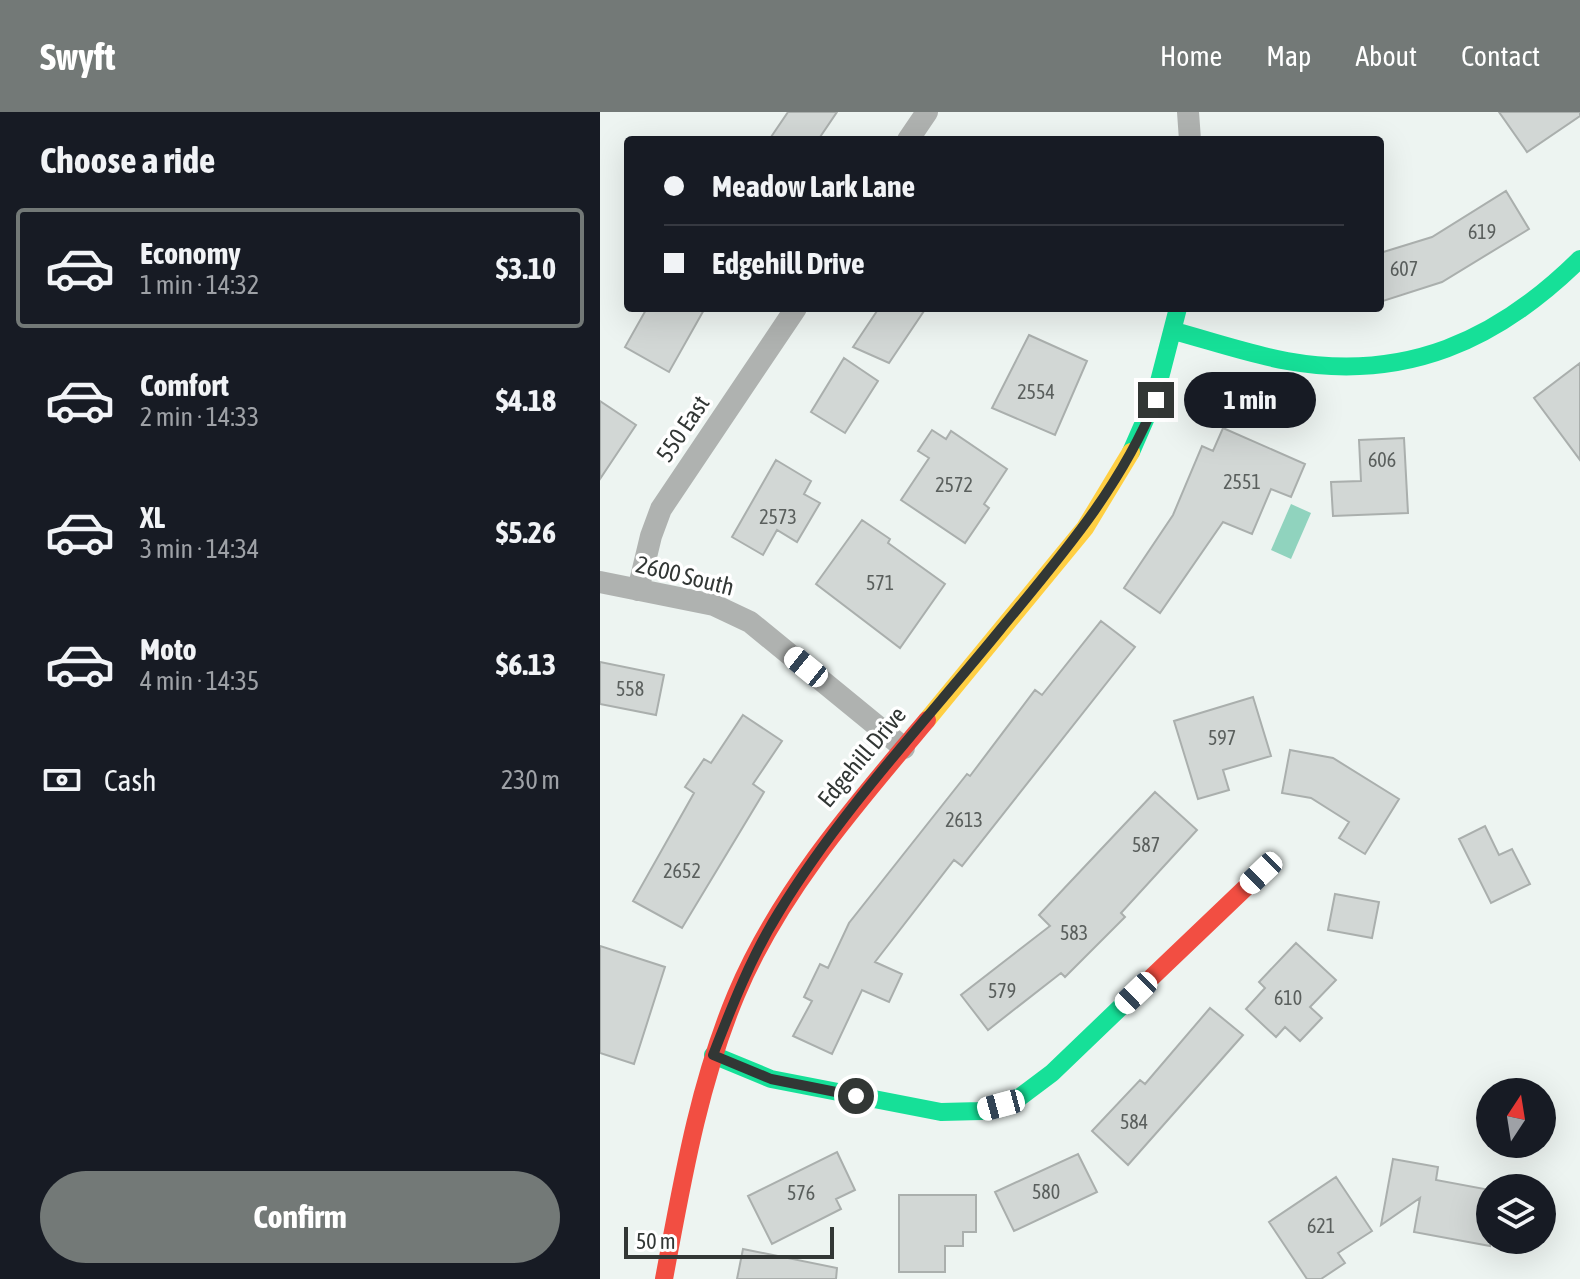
<!DOCTYPE html>
<html lang="en">
<head>
<meta charset="utf-8">
<style>
  body { margin:0; font-family:"Asap Condensed",sans-serif; background:#20242c; color:#f1f3f6; height:100vh; display:flex; flex-direction:column; font-size:30px; white-space:nowrap }
  * { box-sizing:border-box; margin:0 }
  p { font-size:26px; color:#9ea1a6 }
  .icon { flex:none; width:44px; height:44px; fill:none; stroke:currentColor; stroke-width:2; stroke-linecap:round; stroke-linejoin:round }
  .map { position:relative; flex:1; overflow:hidden }
  .drawer { display:flex; flex-direction:column; background:#171b24; width:600px }
  .drawer>* { flex:none }
  .banner { position:absolute; left:24px; top:24px; width:760px; height:176px; border-radius:8px; box-shadow:0 8px 32px #0002; display:grid; align-content:center; height:176px; padding:0 40px; background:#171b24 }
  .needle { width:52px; rotate:12deg }
  .fabs { position:absolute; left:876px; top:966px; display:grid; gap:16px }
  .fabs a { display:grid; place-items:center; width:80px; height:80px; border-radius:50%; background:#171b24; box-shadow:0 8px 32px #0002; font-size:40px }
  .scale { position:absolute; left:24px; bottom:20px; width:210px; box-sizing:border-box; padding-left:8px; border:4px solid #323735; border-top:0; font-size:22px; line-height:28px; white-space:nowrap; color:#323735; -webkit-text-stroke:6px #fff; paint-order:stroke }
  .end { position:absolute; width:36px; height:36px; margin:-18px; border:10px solid #323735; background:#fff; box-shadow:0 0 0 4px #fff }
  .from { border-radius:50% }
  .bubble { position:absolute; height:56px; border-radius:28px; background:#171b24; box-shadow:0 8px 32px #0002; font-size:26px; font-weight:700; line-height:56px; text-align:center }
  .car { position:absolute; width:24px; height:48px; margin:-24px -12px; border-radius:10px; box-shadow:0 0 6px 2px #0007; background:linear-gradient(#fff 24%,#345 0 40%,#fff 0 76%,#345 0 86%,#fff 0) }
  .banner b { display:flex; align-items:center; gap:28px; height:76px; font-size:30px }
  .banner b+b { border-top:2px solid #363941 }
  .banner i { width:20px; height:20px; background:#f1f3f6 }
  ul { padding:0; list-style:none }
  li { display:flex; align-items:center; gap:24px; height:120px; margin:0 16px 12px; padding:0 24px; border:4px solid transparent; border-radius:8px }
  li div { flex:1 }
  li b { display:block; font-size:30px }
  li em { font-style:normal; font-weight:700 }
  li.selected { border-color:#737977 }
  li>.icon { width:72px; height:72px; stroke-width:1.5 }
  h2 { padding:0 40px; font-size:36px; line-height:96px }
  .pay { display:flex; align-items:center; gap:20px; height:88px; padding:0 40px; font-size:30px }
  .pay p { margin-inline-start:auto }
  .button { display:flex; gap:16px; margin-top:auto; padding:16px 40px }
  .button a { flex:1; height:92px; border-radius:48px; background:#737977; color:#fff; font-size:32px; font-weight:700; line-height:92px; text-align:center }
  header { display:flex; align-items:center; gap:48px; box-sizing:border-box; height:112px; padding:0 40px; background:#737977; color:#fff }
  header strong { font-size:38px }
  nav { display:flex; gap:44px; margin-inline-start:auto; font-size:28px }
  main { display:flex; flex:1; min-height:0 }
  .map>svg:first-child { display:block }
  .water { fill:#90d3be }
  .building { fill:#d2d7d5; stroke:#aaafad; stroke-width:2 }
  .lines { fill:none; stroke-linecap:round; stroke-linejoin:round }
  .street { stroke:#afb2b0; stroke-width:22 }
  .fast { stroke:#16e098; stroke-width:18 }
  .slow { stroke:#ffcf43; stroke-width:18 }
  .jam { stroke:#f24e42; stroke-width:18 }
  .route { stroke:#323735; stroke-width:10 }
  .labels { text-anchor:middle; stroke-width:7; stroke-linejoin:round; paint-order:stroke }
  .number-label { font-size:20px; fill:#5a5f5d }
  .street-label { font-size:24px; fill:#323735; stroke:#fff }
</style>
</head>
<body>
<header>
<strong>Swyft</strong>
<nav><a>Home</a><a>Map</a><a>About</a><a>Contact</a></nav>
</header>
<main>
<section class="drawer">
<h2>Choose a ride</h2>
<ul>
<li class="selected"><svg class="icon" aria-label="car" viewBox="0 0 24 24"><path d="M5 17H2v-5l4-1 3-4h7l3 4 3 1v5h-3M9 17h6M6 11h13"/><circle cx="7" cy="17" r="2"/><circle cx="17" cy="17" r="2"/></svg><div><b>Economy</b><p>1 min · 14:32</p></div><em>$3.10</em></li>
<li><svg class="icon" aria-label="car" viewBox="0 0 24 24"><path d="M5 17H2v-5l4-1 3-4h7l3 4 3 1v5h-3M9 17h6M6 11h13"/><circle cx="7" cy="17" r="2"/><circle cx="17" cy="17" r="2"/></svg><div><b>Comfort</b><p>2 min · 14:33</p></div><em>$4.18</em></li>
<li><svg class="icon" aria-label="car" viewBox="0 0 24 24"><path d="M5 17H2v-5l4-1 3-4h7l3 4 3 1v5h-3M9 17h6M6 11h13"/><circle cx="7" cy="17" r="2"/><circle cx="17" cy="17" r="2"/></svg><div><b>XL</b><p>3 min · 14:34</p></div><em>$5.26</em></li>
<li><svg class="icon" aria-label="car" viewBox="0 0 24 24"><path d="M5 17H2v-5l4-1 3-4h7l3 4 3 1v5h-3M9 17h6M6 11h13"/><circle cx="7" cy="17" r="2"/><circle cx="17" cy="17" r="2"/></svg><div><b>Moto</b><p>4 min · 14:35</p></div><em>$6.13</em></li>
</ul>
<div class="pay"><svg class="icon" aria-label="cash" viewBox="0 0 24 24"><path d="M3 7h18v10H3z"/><circle cx="12" cy="12" r="2"/></svg>Cash<p>230 m</p></div>
<div class="button"><a>Confirm</a></div>
</section>
<div class="map">
<svg width="980" height="1167" viewBox="0 0 980 1167">
  <rect width="100%" height="100%" fill="#edf4f1"/>
  <!-- water -->
  <path class="water" d="M691,392L711,401L691,447L671,438Z"/>
  <!-- building -->
  <path class="building" d="M188,0H237L218,28H169Z
    M899,0H980V4L927,40Z
    M906,79L929,117L842,170L780,190V141L832,125Z
    M47,196H105L69,260L25,235Z
    M279,196H326L289,251L253,235Z
    M429,223L487,249L455,323L392,296Z
    M244,246L278,269L245,321L211,300Z
    M980,251V348L934,286Z
    M0,289L36,313L0,367Z
    M623,316L705,352L691,385L671,377L652,422L623,410L560,501L524,476L573,403L602,334L613,339Z
    M332,318L346,327L351,319L407,357L384,392L389,396L365,431L301,388L329,346L318,339Z
    M804,326L808,401L733,404L731,370L761,369L759,328Z
    M176,348L211,369L204,382L220,391L197,430L177,418L163,443L132,425Z
    M262,408L290,427L288,431L345,472L300,536L216,472Z
    M501,509L535,535L362,754L354,748L275,850L302,862L289,890L262,878L232,942L193,924L212,889L204,885L220,852L228,856L249,811L367,662L370,664L435,578L442,583Z
    M0,550L64,563L56,603L0,592Z
    M653,585L671,644L623,658L629,678L598,687L574,609Z
    M143,603L182,629L153,672L164,680L82,816L33,789L94,681L85,675L104,647L111,651Z
    M690,638L733,646L799,687L765,742L739,726L749,710L711,686L682,681Z
    M555,680L597,718L521,801L525,805L465,865L461,861L388,918L361,883L450,814L439,803Z
    M885,714L899,743L912,737L930,772L891,791L859,727Z
    M735,782L779,790L772,826L728,818Z
    M696,831L736,868L710,895L722,906L700,929L685,915L676,925L646,897L665,876L659,870Z
    M0,834L65,855L34,952L0,941Z
    M610,896L643,923L528,1053L492,1019L540,968L545,972Z
    M237,1040L255,1078L236,1087L241,1097L172,1132L148,1084Z
    M478,1042L497,1080L414,1119L395,1080Z
    M793,1047L838,1055L836,1068L890,1078V1134L814,1120L820,1086L781,1113Z
    M736,1065L772,1119L738,1141L745,1151L721,1167H707L669,1110Z
    M299,1083H376V1120H363V1134H345V1160H299Z
    M143,1137L237,1156L236,1167H137Z"/>
  <g class="lines">
    <!-- street -->
    <path class="street" d="M588,0L590,28
      M308,28L327,0
      M0,470L114,493L150,510L304,636
      M38,478L51,424L61,397L196,196"/>
    <!-- fast -->
    <path class="fast" d="M574,219C611,229 649,242 687,249C805,270 897,229 980,147
      M531,340L555,285L578,196
      M113,943L171,967L341,1000L381,999L420,985L452,961L551,866"/>
    <!-- slow -->
    <path class="slow" d="M327,608L485,416L531,340"/>
    <!-- jam -->
    <path class="jam" d="M551,866L661,761
      M64,1167C82,1071 98,974 136,883C179,780 256,692 327,608"/>
  </g>
  <g class="lines">
    <!-- route -->
    <path class="route" d="M256,984L171,967L113,943C132,894 151,845 179,800C241,698 325,610 400,518C460,445 520,377 556,288"/>
  </g>
  <g class="labels">
    <!-- number labels -->
    <g class="number-label">
      <text x="882" y="127">619</text>
      <text x="804" y="164">607</text>
      <text x="436" y="287">2554</text>
      <text x="782" y="355">606</text>
      <text x="642" y="377">2551</text>
      <text x="354" y="380">2572</text>
      <text x="178" y="412">2573</text>
      <text x="280" y="478">571</text>
      <text x="30" y="584">558</text>
      <text x="622" y="633">597</text>
      <text x="364" y="715">2613</text>
      <text x="546" y="740">587</text>
      <text x="82" y="766">2652</text>
      <text x="474" y="828">583</text>
      <text x="402" y="886">579</text>
      <text x="688" y="893">610</text>
      <text x="534" y="1017">584</text>
      <text x="446" y="1087">580</text>
      <text x="201" y="1088">576</text>
      <text x="721" y="1121">621</text>
    </g>
    <!-- street labels -->
    <g class="street-label">
      <text transform="translate(83 317) rotate(-56)" y="8">550 East</text>
      <text transform="translate(85 464) rotate(14)" y="8">2600 South</text>
      <text transform="translate(262 645) rotate(-50)" y="8">Edgehill Drive</text>
    </g>
  </g>
</svg>
<div class="fabs">
<a><svg class="needle" viewBox="-14 -14 28 28"><path d="M0-13l5 13h-10z" fill="#e53935"/><path d="M0 13l5-13h-10z" fill="#9ea1a6"/></svg></a>
<a><svg class="icon" aria-label="layers" viewBox="0 0 24 24"><path d="M12 4l9 5-9 5-9-5zM3 14l9 5 9-5"/></svg></a>
</div>
<div class="scale">50 m</div>
<i class="end from" style="left:256px;top:984px"></i>
<i class="end" style="left:556px;top:288px"></i>
<div class="bubble" style="left:584px;top:260px;width:132px">1 min</div>
<i class="car" style="left:206px;top:555px;rotate:309deg"></i>
<i class="car" style="left:661px;top:761px;rotate:226deg"></i>
<i class="car" style="left:536px;top:881px;rotate:226deg"></i>
<i class="car" style="left:401px;top:993px;rotate:255deg"></i>
<div class="banner">
<b><i class="from"></i>Meadow Lark Lane</b>
<b><i></i>Edgehill Drive</b>
</div>
</div>
</main>
</body>
</html>
